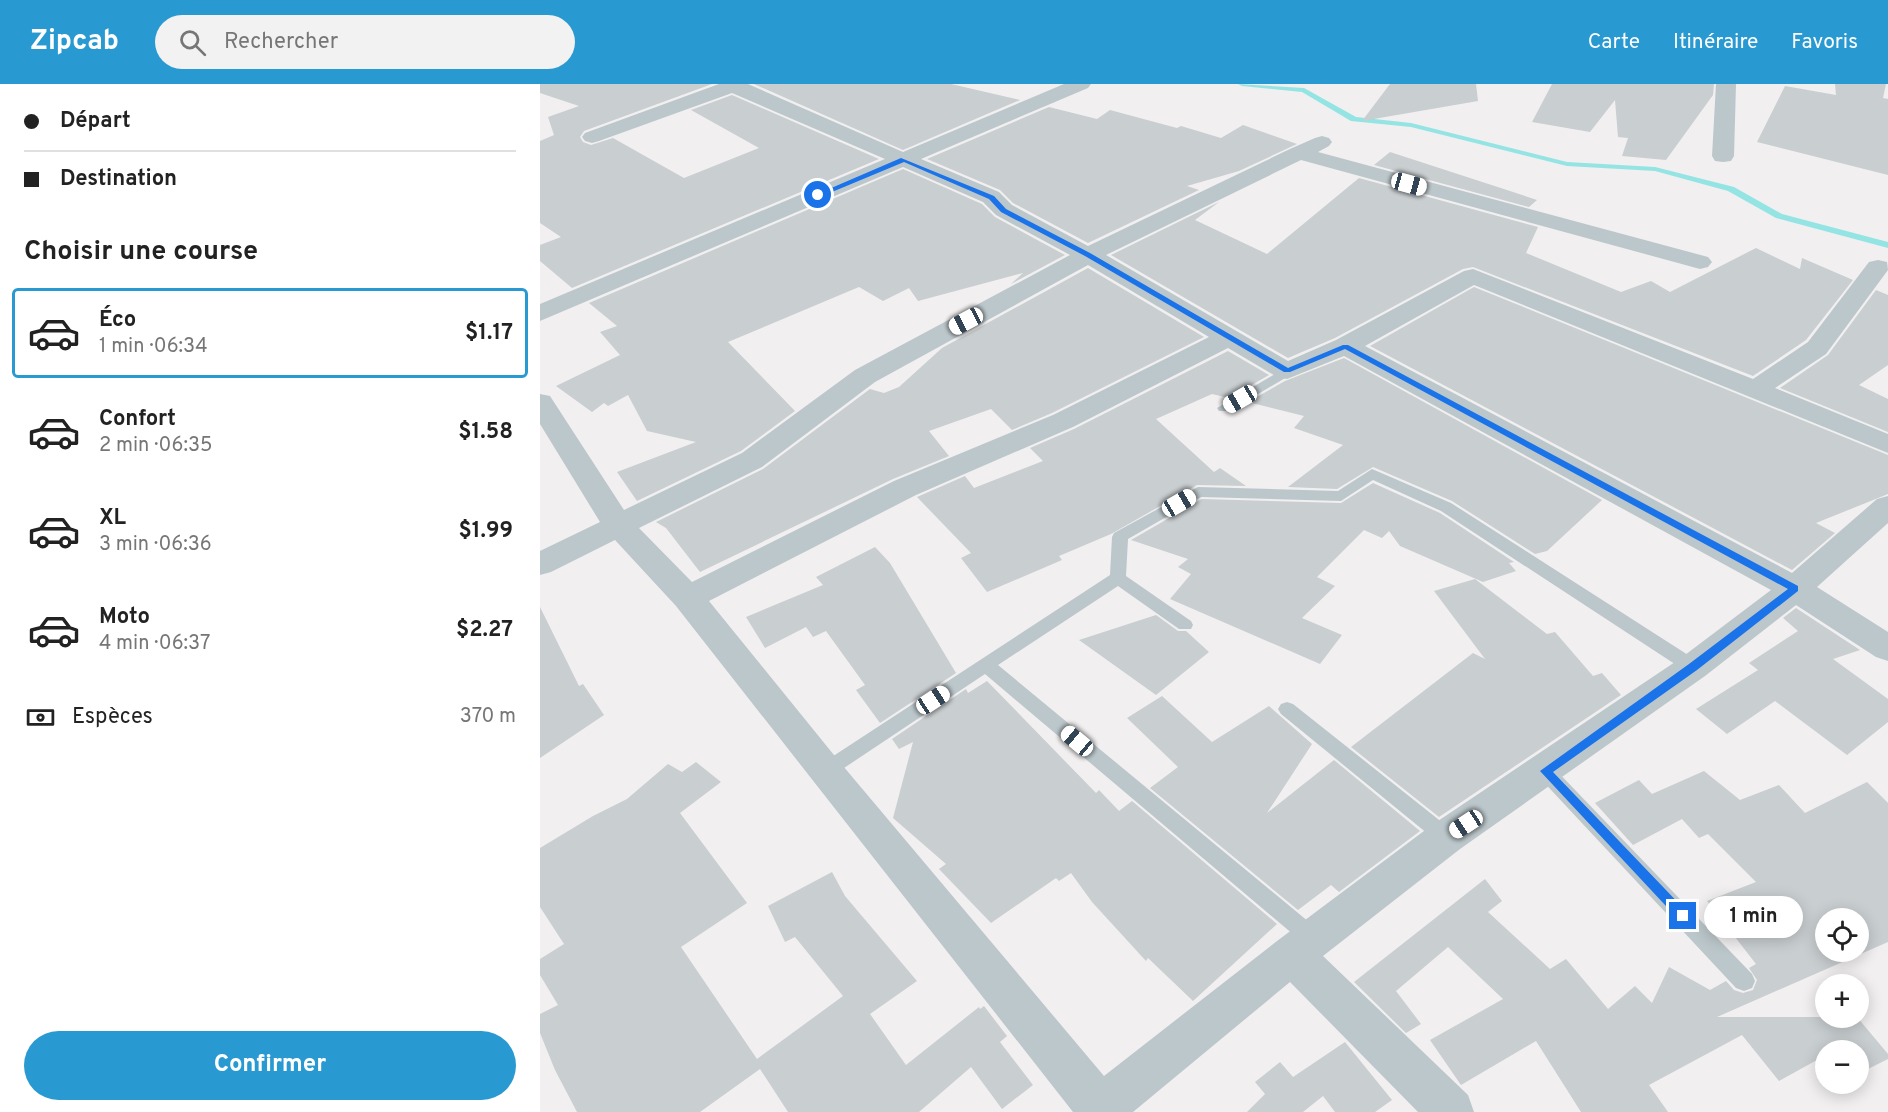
<!DOCTYPE html>
<html lang="fr">
<head>
<meta charset="utf-8">
<style>
  body { margin:0; font-family:Overpass,sans-serif; background:#f2f2f2; color:#222; height:100vh; display:flex; flex-direction:column; font-size:22px; white-space:nowrap }
  * { box-sizing:border-box; margin:0 }
  p { font-size:20px; color:#767676 }
  .icon { flex:none; width:33px; height:33px; fill:none; stroke:currentColor; stroke-width:2; stroke-linecap:round; stroke-linejoin:round }
  .map { position:relative; flex:1; overflow:hidden }
  .panel { display:flex; flex-direction:column; background:#fff; width:540px }
  .panel>* { flex:none }
  .banner { display:grid; align-content:center; height:132px; padding:0 24px; background:#fff }
  .buttons { position:absolute; left:1275px; top:824px; display:grid; gap:12px }
  .buttons a { display:grid; place-items:center; width:54px; height:54px; border-radius:50%; background:#fff; box-shadow:0 3px 15px #0003; font-size:30px }
  .end { position:absolute; width:27px; height:27px; margin:-14px; border:8px solid #1a73e8; background:#fff; box-shadow:0 0 0 3px #fff }
  .from { border-radius:50% }
  .bubble { position:absolute; height:42px; border-radius:21px; background:#fff; box-shadow:0 3px 15px #0003; font-size:20px; font-weight:700; line-height:42px; text-align:center }
  .car { position:absolute; width:18px; height:36px; margin:-18px -9px; border-radius:8px; box-shadow:0 0 4px 2px #0007; background:linear-gradient(#fff 24%,#345 0 40%,#fff 0 76%,#345 0 86%,#fff 0) }
  .banner b { display:flex; align-items:center; gap:21px; height:57px; font-size:22px }
  .banner b+b { border-top:2px solid #e0e0e0 }
  .banner i { width:15px; height:15px; background:#222 }
  ul { padding:0; list-style:none }
  li { display:flex; align-items:center; gap:18px; height:90px; margin:0 12px 9px; padding:0 12px; border:3px solid transparent; border-radius:6px }
  li div { flex:1 }
  li b { display:block; font-size:22px }
  li em { font-style:normal; font-weight:700 }
  li.on { border-color:#2999d2 }
  li>.icon { width:54px; height:54px; stroke-width:1.5 }
  h2 { padding:0 24px; font-size:27px; line-height:72px }
  .pay { display:flex; align-items:center; gap:15px; height:66px; padding:0 24px; font-size:22px }
  .pay p { margin-inline-start:auto }
  .primary-button { display:flex; gap:12px; margin-top:auto; padding:12px 24px }
  .primary-button a { flex:1; height:69px; border-radius:36px; background:#2999d2; color:#fff; font-size:24px; font-weight:700; line-height:69px; text-align:center }
  header { display:flex; align-items:center; gap:36px; box-sizing:border-box; height:84px; padding:0 30px; background:#2999d2; color:#fff }
  header strong { font-size:28px }
  nav { display:flex; gap:33px; margin-inline-start:auto; font-size:21px }
  .search { width:420px; height:54px; background:#f2f2f2; display:flex; align-items:center; gap:15px; box-sizing:border-box; padding:0 21px; border-radius:33px; color:#767676; font-size:22px }
  main { display:flex; flex:1; min-height:0 }
  .map>svg:first-child { display:block }
  .lines { fill:none; stroke-linecap:round; stroke-linejoin:round }
  .stream { fill:#93e4e3; fill-rule:evenodd }
  .building { fill:#c9ced0; fill-rule:evenodd }
  .service { fill:#bcc7cb; fill-rule:evenodd }
  .minor { fill:#bcc7cb; fill-rule:evenodd }
  .route { fill:#1a73e8 }
</style>
</head>
<body>
<header>
<strong>Zipcab</strong>
<div class="search"><svg class="icon" aria-label="search" viewBox="0 0 24 24"><circle cx="10" cy="10" r="6"/><path d="M15 15l6 6"/></svg>Rechercher</div>
<nav><a>Carte</a><a>Itinéraire</a><a>Favoris</a></nav>
</header>
<main>
<section class="panel">
<div class="banner">
<b><i class="from"></i>Départ</b>
<b><i></i>Destination</b>
</div>
<h2>Choisir une course</h2>
<ul>
<li class="on"><svg class="icon" aria-label="car" viewBox="0 0 24 24"><path d="M5 17H2v-5l4-1 3-4h7l3 4 3 1v5h-3M9 17h6M6 11h13"/><circle cx="7" cy="17" r="2"/><circle cx="17" cy="17" r="2"/></svg><div><b>Éco</b><p>1 min · 06:34</p></div><em>$1.17</em></li>
<li><svg class="icon" aria-label="car" viewBox="0 0 24 24"><path d="M5 17H2v-5l4-1 3-4h7l3 4 3 1v5h-3M9 17h6M6 11h13"/><circle cx="7" cy="17" r="2"/><circle cx="17" cy="17" r="2"/></svg><div><b>Confort</b><p>2 min · 06:35</p></div><em>$1.58</em></li>
<li><svg class="icon" aria-label="car" viewBox="0 0 24 24"><path d="M5 17H2v-5l4-1 3-4h7l3 4 3 1v5h-3M9 17h6M6 11h13"/><circle cx="7" cy="17" r="2"/><circle cx="17" cy="17" r="2"/></svg><div><b>XL</b><p>3 min · 06:36</p></div><em>$1.99</em></li>
<li><svg class="icon" aria-label="car" viewBox="0 0 24 24"><path d="M5 17H2v-5l4-1 3-4h7l3 4 3 1v5h-3M9 17h6M6 11h13"/><circle cx="7" cy="17" r="2"/><circle cx="17" cy="17" r="2"/></svg><div><b>Moto</b><p>4 min · 06:37</p></div><em>$2.27</em></li>
</ul>
<div class="pay"><svg class="icon" aria-label="cash" viewBox="0 0 24 24"><path d="M3 7h18v10H3z"/><circle cx="12" cy="12" r="2"/></svg>Espèces<p>370 m</p></div>
<div class="primary-button"><a>Confirmer</a></div>
</section>
<div class="map">
<svg width="1348" height="1028" viewBox="0 0 1348 1028">
  <rect width="100%" height="100%" fill="#f1eff0"/>
  <g class="lines">
    <!-- stream -->
    <path class="stream" d="M698,0L764,4L816,33L871,39L1027,78L1115,83L1194,103L1242,130L1348,158V164L1236,134L1188,107L1115,87L1027,82L871,43L811,37L762,8L702,2Z"/>
  </g>
  <!-- building -->
  <path class="building" d="M0,0H172L44,47L40,53L43,58L51,61L73,54L144,94L219,64L151,26L192,11L339,75L32,204L0,177V161L21,153L0,139V57L14,51L8,33L39,22L0,9Z
    M214,0H411L480,16L363,66Z
    M850,0H936L938,17L822,37Z
    M1012,0H1174L1173,11L1126,76L1082,72L1088,54L1078,53L1075,16L1050,48L992,38Z
    M1295,0H1346L1343,14L1348,15V91L1217,58L1245,2L1296,11Z
    M509,23L557,35L570,26L637,44L641,42L681,54L703,41L757,60L699,87L647,102L659,106L548,159L473,119L460,106L387,75Z
    M850,68L970,107L997,116L989,123L834,81Z
    M363,85L442,120L455,133L525,171L471,200L483,189L378,217L369,204L343,217L319,203L188,258L255,327L201,367L97,417L77,388L156,358L107,347L88,311L68,322L64,319L52,328L16,302L80,271L60,248L77,242L49,219Z
    M819,94L998,143L986,169L1081,208L1111,197L1130,208L1216,164L1260,185L1262,174L1313,196L1266,256L1213,292L933,183L923,185L795,254L748,274L571,171L679,118L655,136L727,170Z
    M548,184L664,253L512,329L472,346L451,325L389,347L409,372L353,395L160,488L126,444L116,438L223,385L330,305L344,309L359,303L402,264Z
    M934,203L1348,371V410L1276,439L1295,449L1252,486L830,262Z
    M1336,206L1348,211V281L1319,301L1348,315V348L1240,304L1288,271Z
    M688,267L729,291L689,314L672,310L616,335L674,388L680,384L706,402L657,401L571,450L519,472L522,476L447,508L421,474L431,469L377,413L425,392L434,404L503,377L490,364L534,345Z
    M804,274L1062,416L1007,467L995,470L912,417L833,383L797,405L748,403L803,361L754,344L764,332L708,318L745,297Z
    M833,399L900,429L974,478L969,479L976,487L943,498L860,462L849,447L842,454L824,446L777,493L795,502L762,534L802,551L780,580L630,515L651,490L638,483L648,475L591,456L662,415L801,419Z
    M335,463L350,479L416,589L340,639L316,606L325,601L286,547L273,553L266,543L225,564L206,533L283,501L276,493Z
    M935,495L1007,550L1015,548L1053,592L1062,589L1081,611L899,733L811,663L933,569L945,575L894,507Z
    M0,523L39,602L43,600L64,631L0,674Z
    M1256,524L1320,566L1293,575L1348,615V638L1307,671L1235,617L1187,650L1156,625L1218,586L1209,579L1258,547L1243,534Z
    M616,531L638,547H646L669,568L616,611L539,556Z
    M447,597L556,709L559,706L579,727L592,717L737,840L653,917L608,874L606,877L552,818L531,789L519,797L516,794L451,839L399,785L406,780L353,734L373,658L359,665L352,655L426,605L428,609Z
    M622,612L672,658L729,622L772,660L727,729L794,676L880,747L799,808L791,801L758,826L610,704L638,683L587,634Z
    M156,678L181,698L140,729L207,819L141,863L217,975L303,912L255,853L245,858L228,822L292,788L305,812L377,897L330,930L366,981L439,923L440,925L444,922L467,952L460,958L493,1001L462,1025L431,983L379,1028H248L220,985L160,1028H37L15,986L0,949V930L18,921L0,891V875L24,860L0,823V764L53,732L87,715L128,680L142,688Z
    M1164,687L1200,716L1239,701L1265,729L1327,698L1348,719V858L1177,933H1317L1348,970V975L1318,990V966H1286V971L1239,997L1202,951L1109,1001L1128,1028H1041L996,957L921,1001L890,956L963,915L908,863L856,907L881,940L866,949L814,898L945,795L962,817L948,828L1010,885L1026,875L1068,925L1095,902L1112,919L1129,883L1170,906L1186,897L1194,906L1203,909L1213,906L1217,896L1209,884L1216,880L1167,817L1216,798L1168,750L1159,754L1142,735L1093,761L1055,719L1099,696L1112,710ZM1286,834H1318V867H1286Z
    M805,958L852,1016L835,1028H795L783,1012L763,1028H707L725,1010L715,998L740,978L753,993Z"/>
  <g class="lines">
    <!-- service -->
    <path class="service" d="M747,283L754,287L752,290L689,327H679L677,324Z
      M832,385L911,419L1159,578L1162,583L1159,588L1153,590L1147,588L901,427L833,396L801,417L661,413L588,455L586,492L651,537L653,541L651,545H639L578,502L458,581L781,848L785,855L781,862L774,864L767,862L445,590L292,692L285,695L278,692L276,687L278,682L570,491L572,453L574,449L658,403L798,407Z
      M747,618L753,620L913,747L916,753L913,759L906,761L899,759L741,630L738,625L741,620Z
      M1005,679L1012,682L1212,890L1215,897L1212,904L1204,907L1196,904L998,692L996,687L998,682Z"/>
    <!-- minor -->
    <path class="minor" d="M179,0H208L363,68L524,0H551L548,4L381,75L459,108L472,121L548,162L750,65L775,54L782,52L789,54L792,58L789,62L778,68L1168,173L1172,178L1168,183L1160,185L761,76L566,171L748,277L796,256L924,187L933,185L1213,295L1268,258L1329,178L1338,176L1347,178L1348,186L1286,270L1235,304L1348,350V369L934,201L825,262L1252,489L1337,415L1348,412V439L1277,503L1348,548V577L1336,573L1256,521L1165,592L920,765L783,872L928,1011L934,1028H878L750,898L593,1028H533L136,522L75,456L11,488L0,491V467L60,438L0,340V310L10,312L84,426L202,369L315,286L530,171L456,131L443,118L363,83L0,237V220L345,75L192,9L59,57L52,59L45,57L42,53L45,49ZM548,181L669,253L513,331L354,397L152,498L99,444L222,383L335,298ZM688,264L737,293L747,295L804,272L1231,506L1141,574L892,741L737,857L564,992L298,676L169,517L376,411L533,343Z
      M1176,0H1196L1194,72L1191,77L1183,78L1175,77L1172,72Z"/>
  </g>
  <!-- route -->
  <path class="route" d="M361,74L454,112L466,125L550,169L748,284L803,261H808L1258,502V507L1157,586L1013,688L1147,828V836H1139L1000,687L1149,580L1248,505L805,265L750,288H744L545,172L461,128L449,115L364,78L280,113L275,111Z"/>
</svg>
<div class="buttons">
<a><svg class="icon" aria-label="locate" viewBox="0 0 24 24"><circle cx="12" cy="12" r="6"/><path d="M12 2v4M12 18v4M2 12h4M18 12h4"/></svg></a>
<a>+</a>
<a>−</a>
</div>
<i class="end from" style="left:278px;top:111px"></i>
<i class="end" style="left:1143px;top:832px"></i>
<div class="bubble" style="left:1164px;top:812px;width:99px">1 min</div>
<i class="car" style="left:869px;top:100px;rotate:105deg"></i>
<i class="car" style="left:426px;top:237px;rotate:242deg"></i>
<i class="car" style="left:700px;top:315px;rotate:240deg"></i>
<i class="car" style="left:639px;top:419px;rotate:60deg"></i>
<i class="car" style="left:393px;top:616px;rotate:57deg"></i>
<i class="car" style="left:537px;top:657px;rotate:310deg"></i>
<i class="car" style="left:926px;top:740px;rotate:237deg"></i>
</div>
</main>
</body>
</html>
